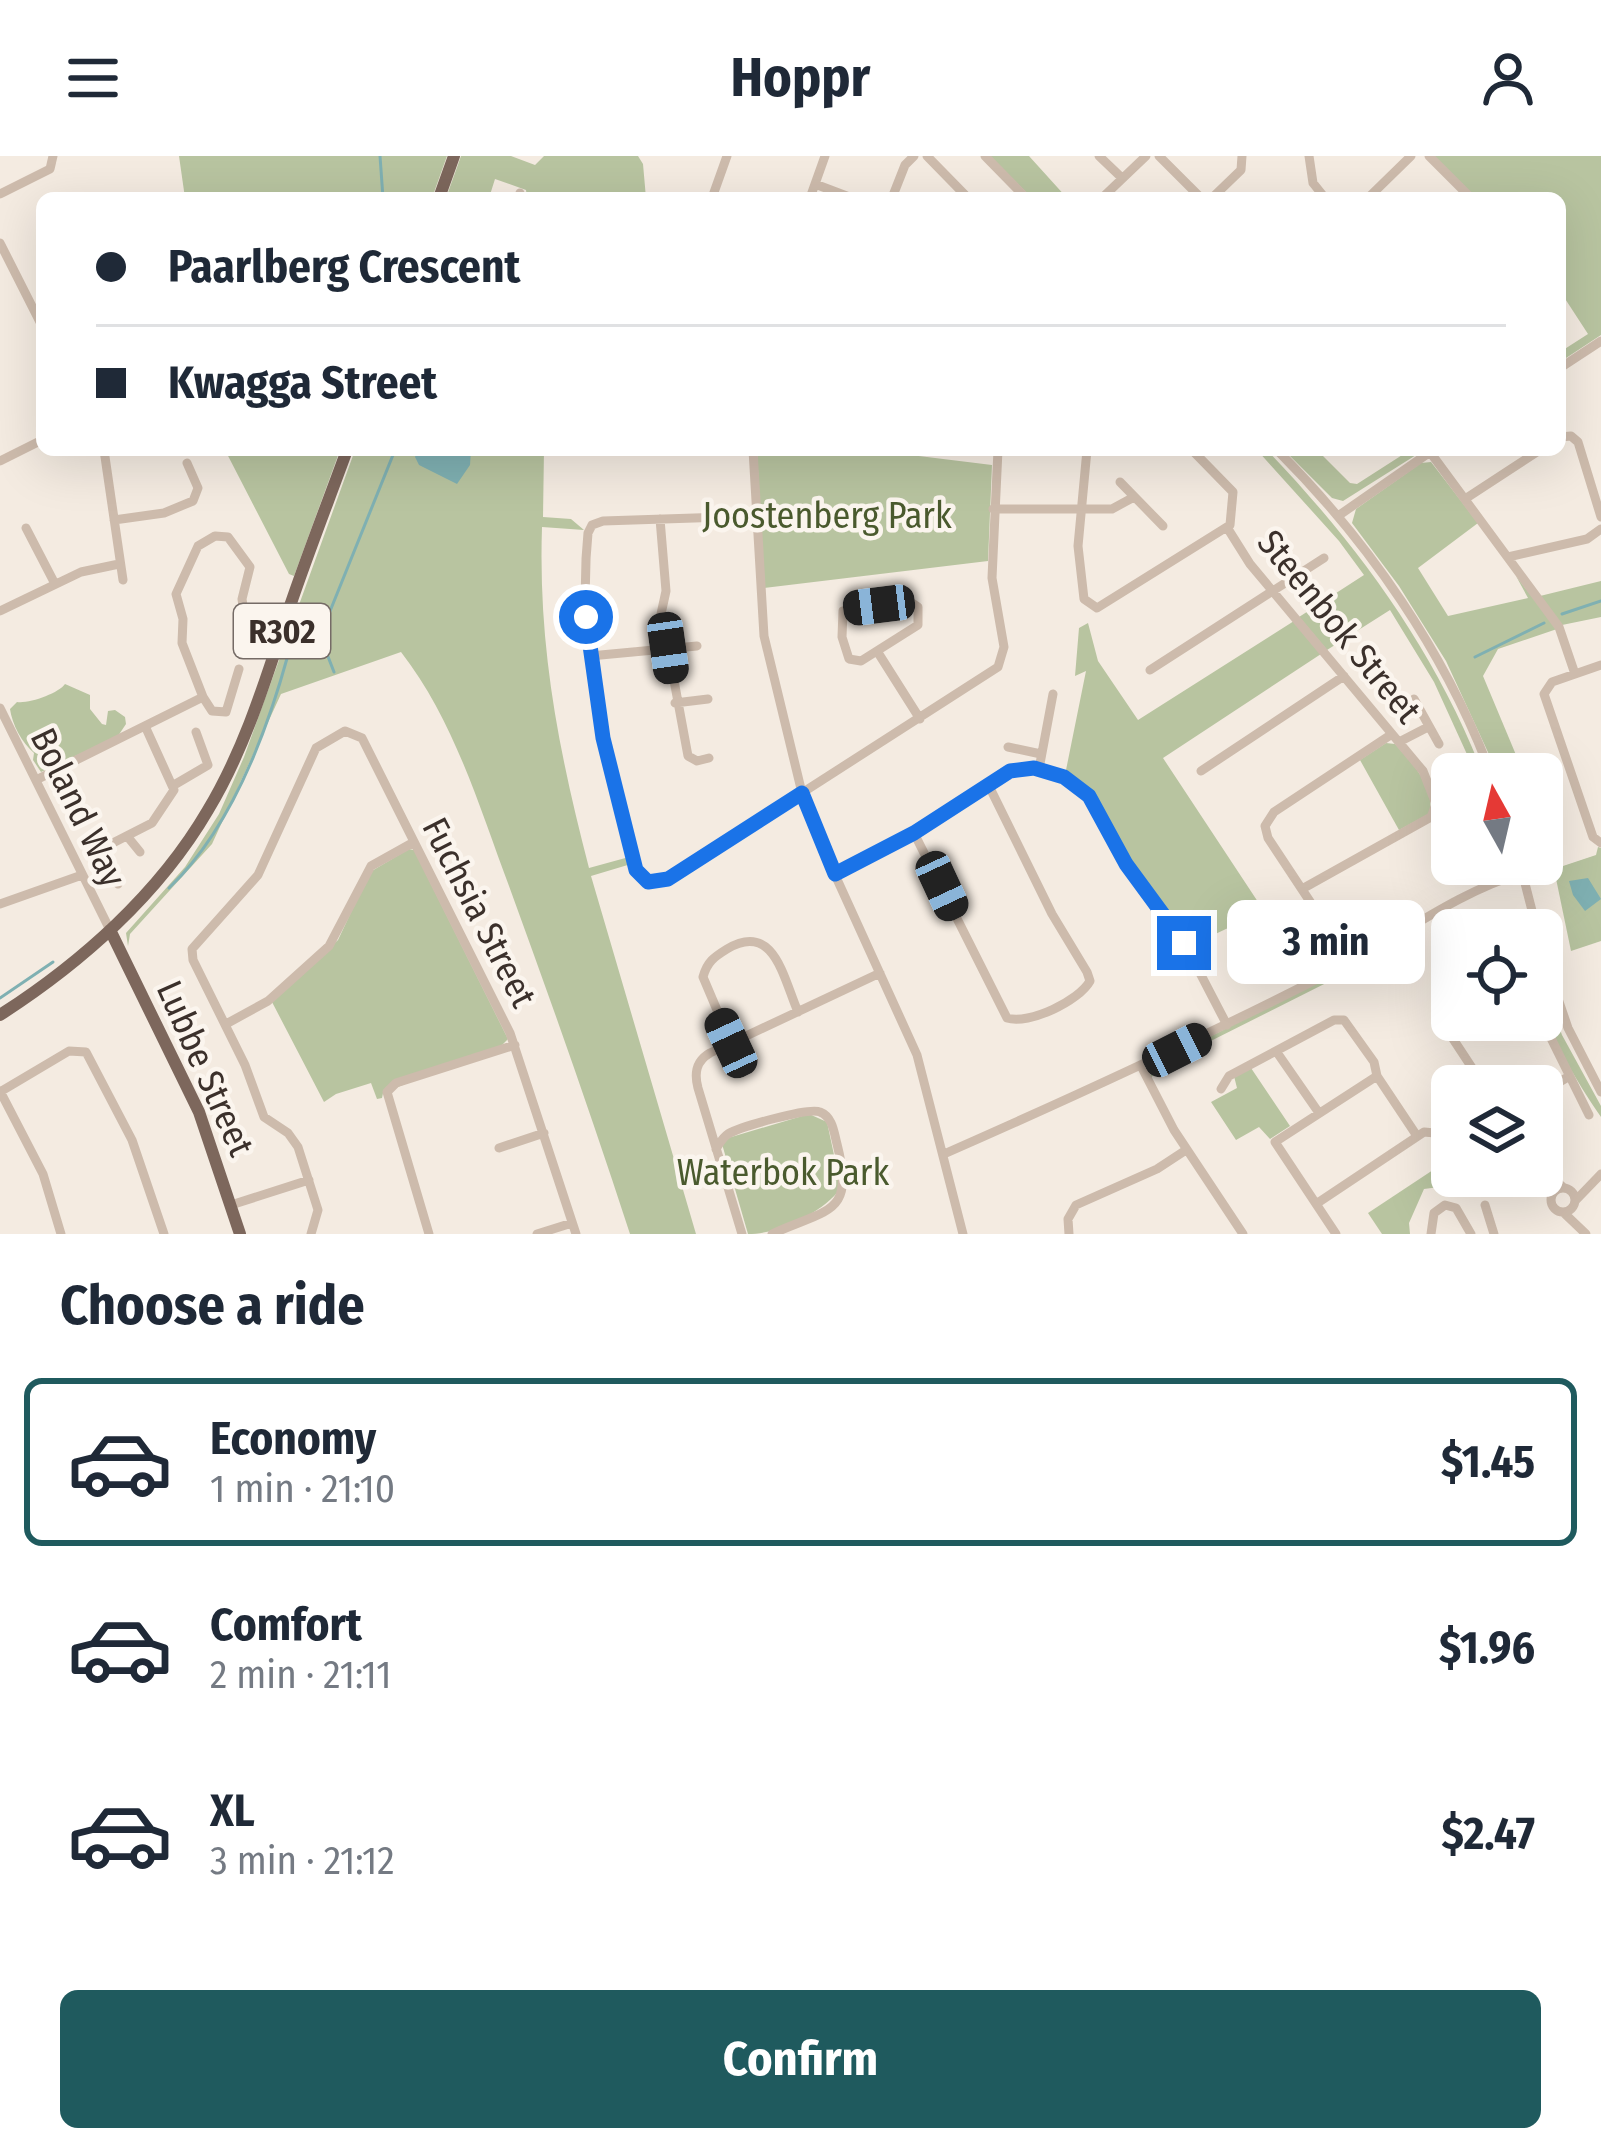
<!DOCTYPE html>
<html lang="en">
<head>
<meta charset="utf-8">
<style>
  body { margin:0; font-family:"Fira Sans Condensed",sans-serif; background:#f6f6f7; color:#1f2937; height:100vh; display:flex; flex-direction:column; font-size:45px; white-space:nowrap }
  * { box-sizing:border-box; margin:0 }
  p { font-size:39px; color:#747a83 }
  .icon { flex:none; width:66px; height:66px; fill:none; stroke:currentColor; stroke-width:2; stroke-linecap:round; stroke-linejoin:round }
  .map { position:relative; height:1078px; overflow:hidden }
  .side { display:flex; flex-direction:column; background:#fff; flex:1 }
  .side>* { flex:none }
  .guide { position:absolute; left:36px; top:36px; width:1530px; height:264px; border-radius:18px; box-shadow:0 12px 48px #0002; display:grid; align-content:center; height:264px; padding:0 60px; background:#fff }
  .needle { width:78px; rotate:352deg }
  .tools { position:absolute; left:1431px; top:597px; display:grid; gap:24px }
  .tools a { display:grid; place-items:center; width:132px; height:132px; border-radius:18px; background:#fff; box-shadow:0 12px 48px #0002; font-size:60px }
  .end { position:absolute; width:54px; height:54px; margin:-27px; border:15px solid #1a73e8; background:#fff; box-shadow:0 0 0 6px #fff }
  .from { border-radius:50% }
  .bubble { position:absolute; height:84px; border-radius:18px; background:#fff; box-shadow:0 12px 48px #0002; font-size:39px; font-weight:700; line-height:84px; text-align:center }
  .car { position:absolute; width:36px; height:72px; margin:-36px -18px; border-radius:15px; box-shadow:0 0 9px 3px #0007; background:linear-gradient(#222 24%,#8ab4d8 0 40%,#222 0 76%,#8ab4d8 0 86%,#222 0) }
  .guide b { display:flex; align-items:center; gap:42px; height:114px; font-size:45px }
  .guide b+b { border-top:3px solid #e0e1e3 }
  .guide i { width:30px; height:30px; background:#1f2937 }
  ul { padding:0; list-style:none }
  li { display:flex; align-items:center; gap:36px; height:168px; margin:0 24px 18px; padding:0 36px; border:6px solid transparent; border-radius:18px }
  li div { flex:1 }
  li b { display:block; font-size:45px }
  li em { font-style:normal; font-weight:700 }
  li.active { border-color:#1f5a5e }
  li>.icon { width:108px; height:108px; stroke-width:1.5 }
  h2 { padding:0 60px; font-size:54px; line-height:144px }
  .cta { display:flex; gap:24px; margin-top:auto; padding:24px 60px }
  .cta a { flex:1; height:138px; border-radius:18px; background:#1f5a5e; color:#fff; font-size:48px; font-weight:700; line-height:138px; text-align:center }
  header { display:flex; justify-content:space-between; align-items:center; height:156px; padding:0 60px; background:#fff; font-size:54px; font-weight:700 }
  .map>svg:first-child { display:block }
  .green { fill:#b8c4a0 }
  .water { fill:#7fb0b2 }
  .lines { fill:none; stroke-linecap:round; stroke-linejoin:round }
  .stream { stroke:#7fb0b2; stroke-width:3 }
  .minor { stroke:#cdbbac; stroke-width:9 }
  .major { stroke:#7d675c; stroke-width:12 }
  .route { stroke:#1a73e8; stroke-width:15 }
  .labels { text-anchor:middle; stroke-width:9; stroke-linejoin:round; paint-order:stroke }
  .shield { fill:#fbf5ee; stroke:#756b66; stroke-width:3 }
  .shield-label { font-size:33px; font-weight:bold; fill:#3b302b }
  .park-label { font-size:36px; fill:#4a5a2e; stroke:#fbf5ee }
  .street-label { font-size:36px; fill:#3b302b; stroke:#fbf5ee }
</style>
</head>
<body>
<header><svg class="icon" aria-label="menu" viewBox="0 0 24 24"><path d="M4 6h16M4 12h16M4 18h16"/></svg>Hoppr<svg class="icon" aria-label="person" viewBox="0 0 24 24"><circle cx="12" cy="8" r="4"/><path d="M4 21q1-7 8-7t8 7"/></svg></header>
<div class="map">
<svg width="1601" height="1078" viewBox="0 0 1601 1078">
  <rect width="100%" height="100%" fill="#f4ebe1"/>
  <!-- green -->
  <path class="green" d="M179,0H447L432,42H185Z
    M461,0H511L535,9L544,0H638L643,8L646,42H527L526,34L495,23L489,42H446Z
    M990,0H1029L1067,42H1032Z
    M1434,0H1601V179L1560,206V196L1588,178L1560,135V42H1475Z
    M225,294H340L294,420L289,418Z
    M355,294H544L543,361L571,363L584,374L542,371C538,492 559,596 589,712L629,701L631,708L591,720L696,1078H630C592,961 551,845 509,730C479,650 454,564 401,496L281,538L212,688L130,778L128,790L126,777L185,711L219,658L244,601Z
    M757,294H870L992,309L988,405L764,432Z
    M1257,294H1267C1358,389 1435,494 1483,618H1476L1434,526L1390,454L1327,494L1299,461L1364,419L1339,385Z
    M1284,294H1317L1350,327L1357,328L1410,294H1424L1343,345L1332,342Z
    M1431,306L1478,367L1418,412L1448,460L1528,442L1516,420L1557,473L1498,493L1483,520L1524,618H1498L1446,505L1399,430L1352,367L1356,353L1421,307Z
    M1601,425V461L1562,469L1540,440Z
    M1294,465L1321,498L1163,602L1264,755L1190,790L1121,694L1096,644L1065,619L1086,515L1075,520L1079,472L1088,467L1098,505L1138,564Z
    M65,528L90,539V553L102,568L106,569L108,555L115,554L125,561L126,568L118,580L41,616L33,604L34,597C22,587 12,568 10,553L17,546C29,548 59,537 65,528Z
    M1386,587L1395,588C1411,606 1437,632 1429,658L1399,674L1360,604Z
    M1598,691L1601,692V785L1571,795L1554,713L1596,699Z
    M409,693L414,694L508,883L502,889L383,937L382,942L377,943L371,927L336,938L324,946L272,846L338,784L370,716Z
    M1349,810L1354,813L1159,911L1151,922L1150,915L1156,908Z
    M1542,824L1562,879L1601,950V961C1575,923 1542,871 1542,824Z
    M1251,912L1290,970L1270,983L1259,971L1236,984L1211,946L1237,932L1234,920Z
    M809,958L827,966L841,1032C822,1057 780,1078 748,1078L722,988L728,982Z
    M1433,1014L1439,1031L1424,1033L1409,1067L1410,1078H1382L1368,1057Z"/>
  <!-- water -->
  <path class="water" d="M418,294H471L470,309L457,328L419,309L415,301Z
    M1588,722L1601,743L1585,755L1573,739L1569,725Z"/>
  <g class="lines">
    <!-- stream -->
    <path class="stream" d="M380,0L383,42
      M1562,458L1601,445
      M297,492L317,482
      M1475,501L1544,467
      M334,516L320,480L395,294
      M169,732C230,674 266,579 288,499L294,494
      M0,842L53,806"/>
    <!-- minor -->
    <path class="minor" d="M927,0L968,42
      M985,0L1026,42
      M1099,0L1122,22
      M1159,0L1201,42
      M1309,0L1313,27L1325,42
      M1429,0L1471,42
      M815,28L852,42
      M0,38L50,13L53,0
      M518,42L520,37
      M712,42L727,0
      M810,42L825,0
      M892,42L905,9L914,0
      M1102,42L1146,0
      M1212,42L1241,14L1242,0
      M1368,42L1411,0
      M0,87L42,170
      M1560,212L1601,185
      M1560,281L1571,280L1578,286L1601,361
      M104,294L123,424
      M753,294L764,480L802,637L821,688L917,899L963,1078
      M1087,294L1078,390L1084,443L1097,452L1230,369L1233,336L1192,294
      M1277,294C1369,386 1445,496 1491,618
      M1430,296L1559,471L1575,518
      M0,305L42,284
      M1120,326L1163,370
      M1465,343L1540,294
      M993,353H1112L1134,341
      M755,360L603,365L592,369L588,377C576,491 607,605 636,714L648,726L668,723L998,511L1004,491L992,422L998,294
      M1338,360L1433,294
      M660,363L666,435L661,458
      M114,364L164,357L193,345L198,332L187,307
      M26,372L54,426
      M1228,373L1250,408L1423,615L1436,648L1431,661L1302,733
      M1508,401L1587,383L1601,373
      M909,445L918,451V469L861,505L849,503L842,481L843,455Z
      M0,455L81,416L119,408
      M668,492L688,600L697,605L709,602
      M877,495L920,563
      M590,500L697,490
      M1601,509L1552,526L1544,538L1593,681L1601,687
      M1150,514L1324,402
      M203,541L212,555L226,556L239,513
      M1414,543L1439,588
      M675,547L708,543
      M0,552L110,774
      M1399,586L1428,571
      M1008,591L1041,598
      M1039,613L1053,538
      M1201,615L1344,520
      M36,624L203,541L182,487L183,463L176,438L198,390L215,380L228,381L250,411L242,443L244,457
      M174,629L208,609L196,576
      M914,677L1007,862C1029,869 1079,845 1090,825L1087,816L1052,758L989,630
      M127,680L140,696
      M1520,708L1537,774
      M835,718L914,677L1010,615L1034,612L1064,621L1092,645L1126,708L1188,794L1227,869
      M118,728L103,692L152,667L174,634L145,570
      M0,748L82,719
      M1542,796L1568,872L1601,936
      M1350,806L1268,682L1265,670L1274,656L1392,578
      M1452,837L1438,845L1436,857L1484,930
      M1542,864L1589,959
      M226,868L268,845L329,790L371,710L414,686
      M731,887L703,821C707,806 714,801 727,793C774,765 783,821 798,856
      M1276,895L1319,957
      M1141,910L1174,974L1243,1078
      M1221,933L1229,920L1334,864H1344L1374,906L1377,920L1417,980
      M0,935L43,1018L61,1078
      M0,936L69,895L86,896L132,984L164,1078
      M1542,936L1568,921
      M499,992L544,977
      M716,993C720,987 722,982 728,978C740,971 809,951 820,956C833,961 834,977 837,988C855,1059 829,1052 772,1078
      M944,998C1076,940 1206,880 1335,814C1397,783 1455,737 1522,717
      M1542,1012L1564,1032
      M1551 1044a12 12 0 1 1 24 0a12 12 0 1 1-24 0Z
      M1576,1044L1601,1018
      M1316,1048L1424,976L1435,977L1452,998
      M231,1049L309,1024
      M1485,1049L1494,1078
      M1564,1057L1586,1078
      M311,1078L318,1054L298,991L288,977L264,961L245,909L193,804L192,793L258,719L316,592L345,575L362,582L510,877L576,1078
      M429,1078L387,936L396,927L515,889
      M537,1078L572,1067
      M742,1078L698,932C694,917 696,905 710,897L880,817
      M1069,1078L1068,1063L1076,1049L1157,1013L1186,994
      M1336,1078L1275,986L1377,920
      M1431,1078L1434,1057L1445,1049L1456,1052L1471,1078"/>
    <!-- major -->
    <path class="major" d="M439,42L454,0
      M110,774L199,956L240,1078
      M0,859C81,807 159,738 208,654C246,591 267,519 290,450C308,397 328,346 347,294"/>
  </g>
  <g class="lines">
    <!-- route -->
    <path class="route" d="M586,461L603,582L636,714L648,726L668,723L802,637L835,718L914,677L1010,615L1034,612L1064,621L1089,640L1126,708L1184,787"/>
  </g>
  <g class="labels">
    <!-- shield labels -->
    <rect class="shield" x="234" y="448" width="96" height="54" rx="9"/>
    <g class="shield-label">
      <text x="282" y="487">R302</text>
    </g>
    <!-- park labels -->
    <g class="park-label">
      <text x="827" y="372">Joostenberg Park</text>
      <text x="783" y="1029">Waterbok Park</text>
    </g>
    <!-- street labels -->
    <g class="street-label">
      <text transform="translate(1340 470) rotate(51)" y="13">Steenbok Street</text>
      <text transform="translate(79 651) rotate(64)" y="13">Boland Way</text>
      <text transform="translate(480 756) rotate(63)" y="13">Fuchsia Street</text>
      <text transform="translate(206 912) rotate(66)" y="13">Lubbe Street</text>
    </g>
  </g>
</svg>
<div class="tools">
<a><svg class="needle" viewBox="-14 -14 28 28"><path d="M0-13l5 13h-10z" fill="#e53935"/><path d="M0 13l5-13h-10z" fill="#747a83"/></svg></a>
<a><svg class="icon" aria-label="locate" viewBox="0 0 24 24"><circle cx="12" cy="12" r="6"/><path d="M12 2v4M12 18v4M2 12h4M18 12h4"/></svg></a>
<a><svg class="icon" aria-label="layers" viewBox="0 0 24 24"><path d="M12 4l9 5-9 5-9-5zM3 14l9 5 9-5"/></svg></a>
</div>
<i class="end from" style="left:586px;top:461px"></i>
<i class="end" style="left:1184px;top:787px"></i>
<div class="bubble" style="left:1227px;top:744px;width:198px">3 min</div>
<i class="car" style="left:879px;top:449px;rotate:263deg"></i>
<i class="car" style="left:668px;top:492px;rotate:172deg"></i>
<i class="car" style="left:942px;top:730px;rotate:155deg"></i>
<i class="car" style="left:731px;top:887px;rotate:335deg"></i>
<i class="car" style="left:1177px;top:894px;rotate:63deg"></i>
<div class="guide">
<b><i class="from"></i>Paarlberg Crescent</b>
<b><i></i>Kwagga Street</b>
</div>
</div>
<section class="side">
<h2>Choose a ride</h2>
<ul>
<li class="active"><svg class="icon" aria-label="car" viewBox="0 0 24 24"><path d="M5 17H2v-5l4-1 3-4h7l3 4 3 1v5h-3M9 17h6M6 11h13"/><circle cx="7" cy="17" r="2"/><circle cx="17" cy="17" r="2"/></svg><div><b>Economy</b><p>1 min · 21:10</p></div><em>$1.45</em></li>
<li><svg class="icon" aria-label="car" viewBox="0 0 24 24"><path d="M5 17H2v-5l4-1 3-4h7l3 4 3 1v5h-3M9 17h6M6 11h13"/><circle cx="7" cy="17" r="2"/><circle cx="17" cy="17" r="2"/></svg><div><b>Comfort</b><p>2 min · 21:11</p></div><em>$1.96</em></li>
<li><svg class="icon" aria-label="car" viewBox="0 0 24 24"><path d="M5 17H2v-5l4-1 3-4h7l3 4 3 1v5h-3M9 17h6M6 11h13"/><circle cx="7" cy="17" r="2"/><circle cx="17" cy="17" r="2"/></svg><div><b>XL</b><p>3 min · 21:12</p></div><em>$2.47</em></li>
</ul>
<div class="cta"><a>Confirm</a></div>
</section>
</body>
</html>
